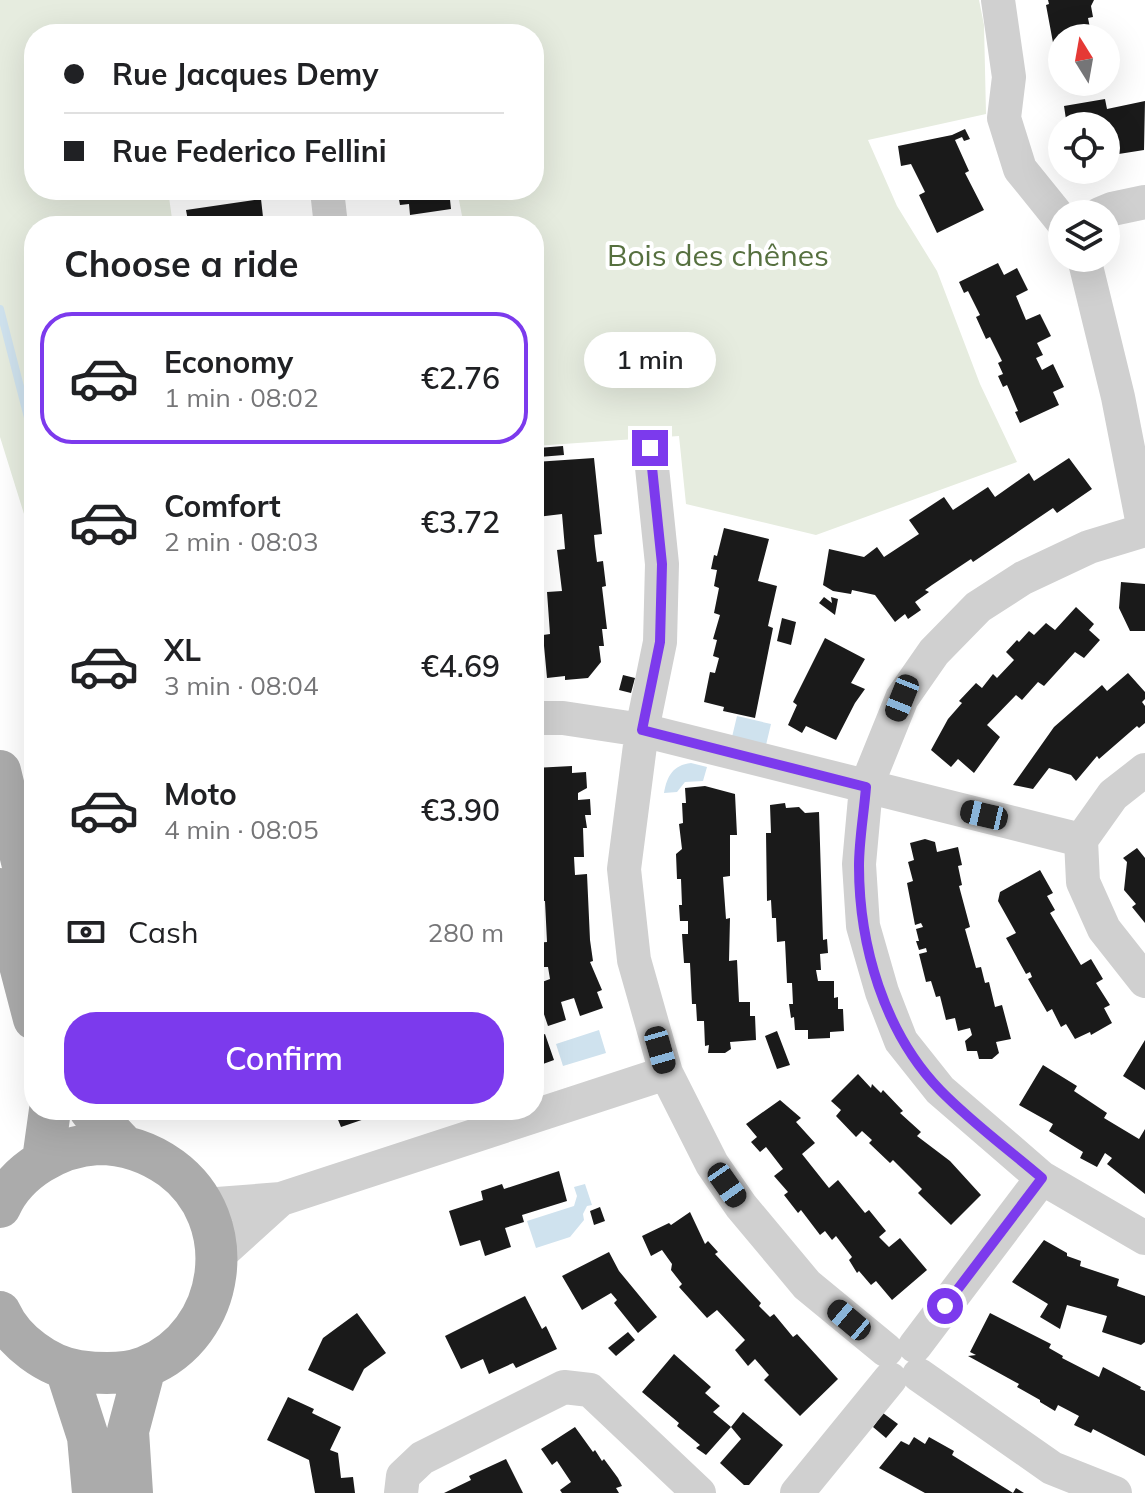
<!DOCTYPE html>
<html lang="en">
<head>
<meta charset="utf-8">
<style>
  body { margin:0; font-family:Mulish,sans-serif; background:#f2f2f2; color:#202124; height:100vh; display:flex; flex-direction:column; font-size:30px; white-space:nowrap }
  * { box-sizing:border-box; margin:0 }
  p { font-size:26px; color:#757577 }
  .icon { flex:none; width:44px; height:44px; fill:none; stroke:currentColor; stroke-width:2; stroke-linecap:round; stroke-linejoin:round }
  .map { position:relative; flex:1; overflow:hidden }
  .panel { position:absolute; left:24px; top:216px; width:520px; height:904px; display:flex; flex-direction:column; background:#fff; border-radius:32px; box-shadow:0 8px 32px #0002 }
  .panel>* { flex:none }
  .hud { position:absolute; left:24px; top:24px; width:520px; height:176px; border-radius:32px; box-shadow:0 8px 32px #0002; display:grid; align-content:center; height:176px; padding:0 40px; background:#fff }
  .needle { width:52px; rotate:349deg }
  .controls { position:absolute; left:1048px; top:24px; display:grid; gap:16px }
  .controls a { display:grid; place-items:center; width:72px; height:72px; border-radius:50%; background:#fff; box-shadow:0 8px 32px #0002; font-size:40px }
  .end { position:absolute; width:36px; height:36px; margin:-18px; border:10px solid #7c3aed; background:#fff; box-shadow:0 0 0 4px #fff }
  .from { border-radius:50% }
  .bubble { position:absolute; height:56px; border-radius:28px; background:#fff; box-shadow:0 8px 32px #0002; font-size:26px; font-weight:600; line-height:56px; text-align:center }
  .car { position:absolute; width:24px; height:48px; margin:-24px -12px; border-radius:10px; box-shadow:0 0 6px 2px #0007; background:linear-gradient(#222 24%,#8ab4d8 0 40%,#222 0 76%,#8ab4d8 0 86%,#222 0) }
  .hud b { display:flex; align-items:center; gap:28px; height:76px; font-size:30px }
  .hud b+b { border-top:2px solid #e0e0e0 }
  .hud i { width:20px; height:20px; background:#202124 }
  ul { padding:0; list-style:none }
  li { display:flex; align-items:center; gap:24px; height:132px; margin:0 16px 12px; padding:0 24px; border:4px solid transparent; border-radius:32px }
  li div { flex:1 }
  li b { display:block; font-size:30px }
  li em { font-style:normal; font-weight:600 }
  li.active { border-color:#7c3aed }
  li>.icon { width:72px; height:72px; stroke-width:1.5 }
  h2 { padding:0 40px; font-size:36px; line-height:96px }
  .pay { display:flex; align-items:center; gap:20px; height:88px; padding:0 40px; font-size:30px }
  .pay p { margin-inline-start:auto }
  .button { display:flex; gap:16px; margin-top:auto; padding:16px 40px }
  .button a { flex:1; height:92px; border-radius:32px; background:#7c3aed; color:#fff; font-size:32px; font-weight:600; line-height:92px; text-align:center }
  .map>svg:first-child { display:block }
  .green { fill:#e6ecdf }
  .water { fill:#cfe2ee }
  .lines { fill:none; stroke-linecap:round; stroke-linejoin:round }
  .stream { stroke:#cfe2ee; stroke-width:8 }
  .building { fill:#1a1a1a }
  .minor { stroke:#d0d0d0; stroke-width:34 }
  .major { stroke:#ababab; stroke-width:42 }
  .route { stroke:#7c3aed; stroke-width:10 }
  .labels { text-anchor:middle; stroke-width:8; stroke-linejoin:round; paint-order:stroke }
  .park-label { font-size:30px; fill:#56703f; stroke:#fff }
</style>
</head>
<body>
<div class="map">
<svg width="1145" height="1493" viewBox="0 0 1145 1493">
  <rect width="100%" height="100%" fill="#fff"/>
  <!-- green -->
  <path class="green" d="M0,0H979L984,25L986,114L868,140L897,206L937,271L980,384L1017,462L816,535L686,504L679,436L534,446V226H464L457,190H534V34H34V190H168L173,226H34V546L0,437Z"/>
  <!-- water -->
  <path class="water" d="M737,716L771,724L766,745L732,737Z
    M691,763L707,767L703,781L685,782L677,792L664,793C667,776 673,765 691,763Z
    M599,1030L606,1053L563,1066L556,1044Z
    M585,1184L592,1205L587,1206L583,1214L584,1220L570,1237L536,1248L527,1221L574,1206L577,1196L574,1187Z"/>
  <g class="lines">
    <!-- stream -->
    <path class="stream" d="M0,309L34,441"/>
  </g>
  <!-- building -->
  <path class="building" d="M1048,0H1094L1091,6L1093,17L1088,18L1092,38H1062V46L1054,48L1046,5L1049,4Z
    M1105,99L1107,109L1145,101L1144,150L1106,156V126H1067L1064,106Z
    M965,129L970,139L964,141L962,137L955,140L969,171L965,173L984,210L937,233L919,195L925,192L911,164L901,166L898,146L952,135Z
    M388,190H449L451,209L410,215L409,204L400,205L398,194L388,195Z
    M261,199L264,226H189L186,210Z
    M998,263L1004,275L1017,268L1028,290L1016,296L1026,320L1040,314L1051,336L1037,343L1043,355L1036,358L1042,370L1053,364L1064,387L1053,392L1059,405L1020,423L1015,412L1018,411L1007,385L1003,387L998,376L1003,374L998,363L1002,361L990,337L986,339L976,317L980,315L968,291L964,293L959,282Z
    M563,446L564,455L539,457L538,448Z
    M594,458L602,534L594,535L595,546L597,562L603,561L606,586L602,587L607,629H602L604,646H599L601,662L588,678L565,680V676L547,678L543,635L550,634L547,592L562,591L557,550L565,549L562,514L537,517V509H534V490H538L535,462Z
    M1069,458L1092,489L1057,513L1053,508L973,562L971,559L932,585L925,590L929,592L915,602L921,610L908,619L905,614L895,622L875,595L852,590L851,594L833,591L823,585L829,549L864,557L877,547L884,557L919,534L909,520L944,497L953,510L988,487L995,497L1029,473L1034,481Z
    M724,528L769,539L758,581L777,586L768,626L773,628L755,718L723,711L724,707L704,702L710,672L715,673L719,658L713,656L717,640L713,639L720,615L714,613L719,588L714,586L717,570L711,569L714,555L717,556Z
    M1121,582L1145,584V631H1130L1119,608Z
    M824,597L832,603L831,597L838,599L835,615L819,603Z
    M1076,607L1094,624L1089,630L1100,640L1084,658L1075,652L1044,686L1038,682L1022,700L1016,695L987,725L1000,737L974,773L958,759L951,767L931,750L948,719L962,703L959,701L976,683L982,688L993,674L997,678L1014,660L1006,652L1017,640L1019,642L1029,631L1034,635L1046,623L1055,630Z
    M782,618L796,622L791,645L777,641Z
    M825,638L865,659L851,683L865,689L855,703L836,740L806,726L802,733L788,725L797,705L793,702Z
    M1128,673L1145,692V699L1142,702L1145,706V723L1139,728L1137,726L1099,759L1097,756L1076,781L1071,775L1049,768L1033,789L1013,785L1054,727L1102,685L1107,691Z
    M623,675L635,678L631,693L619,690Z
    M572,766V773L586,772L587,788L578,793V800L590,799L591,815H585L587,828H583L584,857H574L575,875L587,874L590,940L593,961L590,962L602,990L597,992L603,1008L580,1016L574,998L561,1002L566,1020L548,1026L534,985L550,979L548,967H537L535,943L547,942L545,901H541L539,859H541L534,768Z
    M705,786L735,794L737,835H730V876L723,877L726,919L730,918L729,961L737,960L739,1002H750V1016H755L756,1040L730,1042L731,1049L725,1053H708L709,1045L705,1046L704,1021H697L696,1004H692L690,963H684L682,934H688V921H680L679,905H682L681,879H677L676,854L682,849L679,824L683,823L682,803H686L685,788Z
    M785,803L786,808L799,807L805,813L819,812L823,940L827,939L828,953L820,954L821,970H816L818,981H834V998L838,997V1009H843L844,1031L830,1032V1038L808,1039V1030H795L794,1017L791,1018L789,1004H793L792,983H787L785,941L777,942L776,918H772L771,900L767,901L766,833H771L770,805Z
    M925,839L935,842L937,852L958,847L962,865L958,866L962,885L959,886L970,927L965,929L976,968L981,967L985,983L989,982L995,1007L1002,1005L1011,1039L996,1042L999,1053L992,1059H979L977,1051H967L965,1041L972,1035L970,1028L958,1031L955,1018L946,1020L940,996L936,997L931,981L926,982L919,954L927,952L926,948L919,950L916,941H919L916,929L923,927L921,923L915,925L907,883L913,881L908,862L914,860L910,843Z
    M1137,848L1145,858V923L1132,907L1136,904L1124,890L1127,862L1123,858Z
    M1040,870L1053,893L1047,896L1055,910L1050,913L1081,965L1091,959L1103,979L1096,983L1110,1005L1104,1008L1112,1023L1091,1035L1090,1032L1075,1039L1066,1024L1061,1027L1052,1009L1047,1012L1028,979L1032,977L1030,972L1026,974L1006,938L1016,933L998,901L1000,892Z
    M777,1031L790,1065L777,1069L765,1036Z
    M545,1034L554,1060L543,1064L534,1038Z
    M1145,1040V1090L1123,1076Z
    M1043,1065L1077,1086L1074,1091L1107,1113L1104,1118L1139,1139L1145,1129V1194L1107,1164L1112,1158L1105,1153L1097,1167L1080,1158L1083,1152L1049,1131L1053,1124L1019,1105Z
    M858,1074L871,1088L872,1084L881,1093L883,1090L903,1111L900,1113L921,1132L917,1136L950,1161L981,1195L951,1225L918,1193L922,1189L893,1160L890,1163L869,1143L872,1140L862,1131L856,1137L836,1116L841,1110L831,1101Z
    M780,1100L801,1118L796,1122L815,1143L802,1154L829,1188L838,1180L865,1213L869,1210L886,1231L879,1237L889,1247L900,1238L927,1270L892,1300L876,1281L871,1285L859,1271L857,1273L849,1260L852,1257L836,1236L832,1240L825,1231L820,1235L801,1210L798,1213L784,1195L788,1192L774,1176L783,1169L766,1147L760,1152L751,1142L757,1137L746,1124Z
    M334,1110H388V1111L341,1127Z
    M559,1171L567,1201L522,1215L524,1222L505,1228L511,1247L485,1256L480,1240L460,1246L449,1211L483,1200L481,1191L502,1184L504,1189Z
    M600,1207L605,1221L594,1225L590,1211Z
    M690,1212L705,1244L708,1241L718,1252L715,1254L761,1303L759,1306L770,1317L774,1314L793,1337L797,1334L838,1379L800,1416L764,1380L769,1375L755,1359L748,1366L735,1350L745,1340L717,1310L707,1318L679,1287L682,1284L671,1270L672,1264L662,1250L651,1256L642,1236L669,1223L671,1225Z
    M1044,1240L1067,1253V1256L1081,1261L1080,1266L1119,1279L1117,1286L1145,1296V1342L1141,1345L1102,1332L1107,1316L1067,1305L1060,1329L1040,1317L1048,1304L1012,1282Z
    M609,1252L619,1271L657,1317L638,1333L614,1303L617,1300L611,1293L582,1310L562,1276Z
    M525,1296L542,1329L546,1326L557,1349L516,1368L513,1363L489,1374L483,1359L461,1369L445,1336Z
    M357,1313L386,1353L364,1369L353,1391L308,1370L323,1338Z
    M990,1313L1051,1344L1049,1348L1063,1356L1062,1358L1099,1377L1103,1367L1141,1387L1140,1389L1145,1391V1456L1093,1429L1091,1433L1074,1425L1079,1416L1058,1405L1055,1411L1040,1402V1400L1017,1387L1019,1384L968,1356L976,1355L970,1352Z
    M628,1332L635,1340L616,1356L608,1348Z
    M674,1354L711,1387L705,1393L720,1406L713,1412L731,1427L706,1455L696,1448L700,1445L677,1426L679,1423L642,1392Z
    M288,1397L314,1409L312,1413L341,1427L330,1450L338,1453L341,1478L353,1477L355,1493H315L309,1460L267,1440Z
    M743,1412L783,1445L749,1485H744L720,1463L741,1439L731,1427Z
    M883,1413L898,1424L886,1438L873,1427Z
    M575,1427L593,1452L595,1450L602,1461L604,1459L618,1478L622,1486L616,1488L619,1493H562L560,1490L571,1482L557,1461L552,1465L541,1449Z
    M914,1437L925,1444L929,1437L954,1451L952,1455L1013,1493L1016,1488L1024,1493H925L879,1468L901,1441L909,1445Z
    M506,1459L523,1493H444L471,1480L469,1476Z"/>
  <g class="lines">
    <!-- minor -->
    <path class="minor" d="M998,0L1009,77L1004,118L1020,169L1062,221
      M327,190L331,226
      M1100,214L1112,209L1145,202
      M1084,258L1118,397L1144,530
      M650,448L662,564L660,642L642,730L624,869L634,960L666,1073L712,1164L741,1206L807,1285L886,1350
      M1145,530L1089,547L1023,578L978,607L934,652L902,698L866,787L859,864L863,926L882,992L901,1041L940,1090L1042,1178L1145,1238
      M534,718H563L642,730L1081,840
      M1145,770L1113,795L1081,840L1083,882L1104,929L1145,981
      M204,1205L281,1199L666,1073
      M218,1256L281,1199
      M915,1346L1042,1178
      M919,1375L1052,1468L1115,1493
      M401,1493L403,1476L422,1458L564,1387L590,1390L699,1493
      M797,1493L890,1379"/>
    <!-- major -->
    <path class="major" d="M0,771L34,911
      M0,889L34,1019
      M90,1110L124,1146
      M43,1160L50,1110
      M0,1207C16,1171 58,1146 98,1144C125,1144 150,1153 171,1168C242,1220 227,1334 145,1367C124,1375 101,1374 79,1371C48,1367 13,1341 0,1312
      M66,1369L88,1437L93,1493
      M132,1493L128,1431L145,1367"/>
  </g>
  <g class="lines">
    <!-- route -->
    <path class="route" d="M650,448L662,564L660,642L642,730L866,787C864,813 859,840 859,866C859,945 884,1032 940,1090C971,1122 1008,1149 1042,1178L945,1306"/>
  </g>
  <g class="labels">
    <!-- park labels -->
    <g class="park-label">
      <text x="718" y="266">Bois des chênes</text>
    </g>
  </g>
</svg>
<div class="controls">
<a><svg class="needle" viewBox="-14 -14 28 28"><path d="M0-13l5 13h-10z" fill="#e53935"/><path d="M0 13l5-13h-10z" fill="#757577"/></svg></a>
<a><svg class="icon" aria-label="locate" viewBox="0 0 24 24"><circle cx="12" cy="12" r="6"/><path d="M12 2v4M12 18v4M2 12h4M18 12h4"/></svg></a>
<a><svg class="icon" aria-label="layers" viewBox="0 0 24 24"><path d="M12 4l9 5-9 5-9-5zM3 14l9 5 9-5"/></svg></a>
</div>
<i class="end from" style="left:945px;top:1306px"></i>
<i class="end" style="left:650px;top:448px"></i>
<div class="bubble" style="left:584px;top:332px;width:132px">1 min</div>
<i class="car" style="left:902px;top:698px;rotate:202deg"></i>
<i class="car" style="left:984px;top:815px;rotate:283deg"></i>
<i class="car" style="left:660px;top:1050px;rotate:164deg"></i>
<i class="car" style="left:727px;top:1185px;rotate:145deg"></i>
<i class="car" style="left:849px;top:1320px;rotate:310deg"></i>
<div class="hud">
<b><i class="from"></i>Rue Jacques Demy</b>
<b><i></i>Rue Federico Fellini</b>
</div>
<section class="panel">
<h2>Choose a ride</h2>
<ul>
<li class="active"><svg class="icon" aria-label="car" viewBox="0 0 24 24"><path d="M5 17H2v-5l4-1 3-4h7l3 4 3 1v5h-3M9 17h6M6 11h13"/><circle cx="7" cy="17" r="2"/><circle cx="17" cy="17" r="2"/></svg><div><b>Economy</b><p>1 min · 08:02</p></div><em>€2.76</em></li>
<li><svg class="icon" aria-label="car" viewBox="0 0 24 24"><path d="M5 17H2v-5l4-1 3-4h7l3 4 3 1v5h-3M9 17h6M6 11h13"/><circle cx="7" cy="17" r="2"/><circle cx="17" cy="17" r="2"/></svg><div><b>Comfort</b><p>2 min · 08:03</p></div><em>€3.72</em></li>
<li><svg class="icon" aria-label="car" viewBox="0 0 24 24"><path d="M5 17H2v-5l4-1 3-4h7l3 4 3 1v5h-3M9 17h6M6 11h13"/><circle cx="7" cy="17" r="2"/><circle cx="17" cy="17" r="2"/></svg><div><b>XL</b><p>3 min · 08:04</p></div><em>€4.69</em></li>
<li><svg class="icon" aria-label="car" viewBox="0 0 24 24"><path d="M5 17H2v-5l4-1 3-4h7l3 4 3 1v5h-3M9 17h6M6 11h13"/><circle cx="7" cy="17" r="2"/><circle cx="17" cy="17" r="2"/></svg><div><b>Moto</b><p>4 min · 08:05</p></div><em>€3.90</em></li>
</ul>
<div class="pay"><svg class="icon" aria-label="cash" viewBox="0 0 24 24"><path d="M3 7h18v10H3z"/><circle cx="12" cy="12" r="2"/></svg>Cash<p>280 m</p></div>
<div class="button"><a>Confirm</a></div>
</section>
</div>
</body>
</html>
